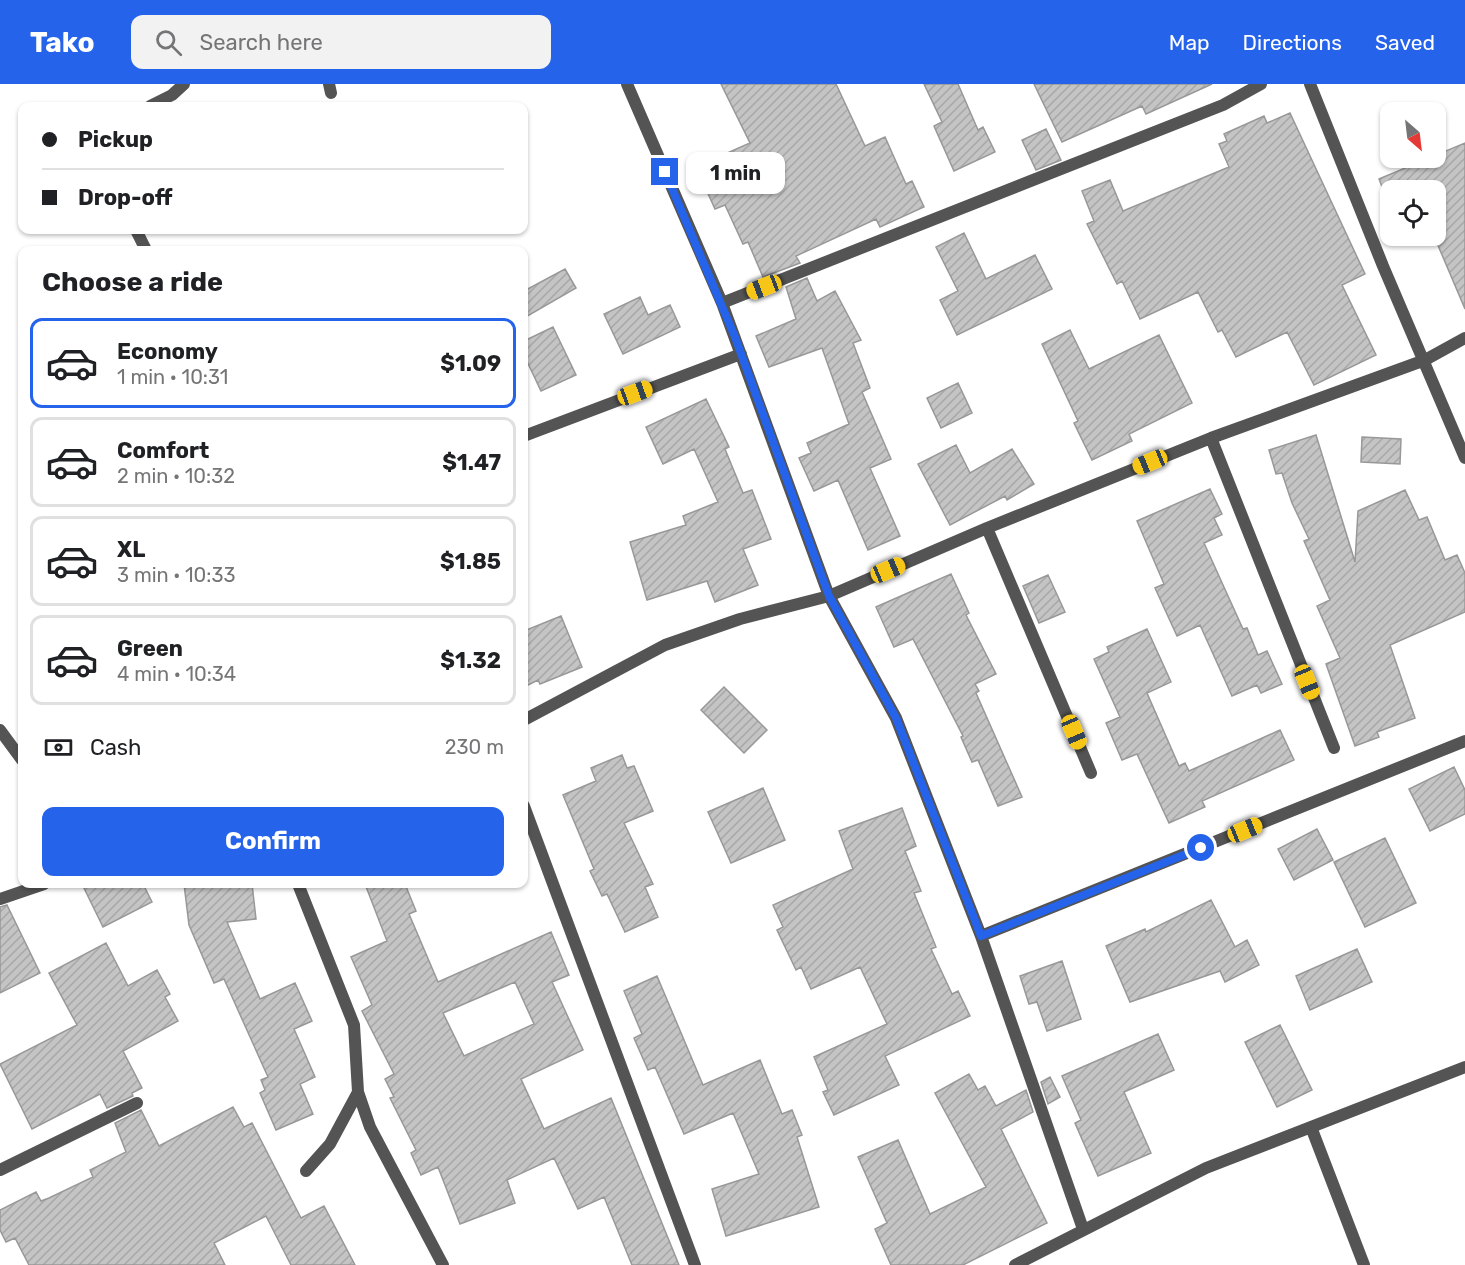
<!DOCTYPE html>
<html lang="en">
<head>
<meta charset="utf-8">
<style>
  body { margin:0; font-family:Rubik,sans-serif; background:#f2f2f2; color:#202124; height:100vh; display:flex; flex-direction:column; font-size:22px; white-space:nowrap }
  * { box-sizing:border-box; margin:0 }
  p { font-size:20px; color:#757577 }
  .icon { flex:none; width:33px; height:33px; fill:none; stroke:currentColor; stroke-width:2; stroke-linecap:round; stroke-linejoin:round }
  .map { position:relative; flex:1; overflow:hidden }
  .panel { position:absolute; left:18px; top:162px; width:510px; height:642px; display:flex; flex-direction:column; background:#fff; border-radius:12px; box-shadow:0 2px 4px #0004 }
  .panel>* { flex:none }
  .top-card { position:absolute; left:18px; top:18px; width:510px; height:132px; border-radius:12px; box-shadow:0 2px 4px #0004; display:grid; align-content:center; height:132px; padding:0 24px; background:#fff }
  .needle { width:39px; rotate:152deg }
  .controls { position:absolute; left:1380px; top:18px; display:grid; gap:12px }
  .controls a { display:grid; place-items:center; width:66px; height:66px; border-radius:12px; background:#fff; box-shadow:0 2px 4px #0004; font-size:30px }
  .end { position:absolute; width:27px; height:27px; margin:-14px; border:8px solid #2563eb; background:#fff; box-shadow:0 0 0 3px #fff }
  .from { border-radius:50% }
  .bubble { position:absolute; height:42px; border-radius:12px; background:#fff; box-shadow:0 2px 4px #0004; font-size:20px; font-weight:700; line-height:42px; text-align:center }
  .car { position:absolute; width:18px; height:36px; margin:-18px -9px; border-radius:8px; box-shadow:0 0 4px 2px #0007; background:linear-gradient(#f5c518 24%,#345 0 40%,#f5c518 0 76%,#345 0 86%,#f5c518 0) }
  .top-card b { display:flex; align-items:center; gap:21px; height:57px; font-size:22px }
  .top-card b+b { border-top:2px solid #e0e0e0 }
  .top-card i { width:15px; height:15px; background:#202124 }
  ul { padding:0; list-style:none }
  li { display:flex; align-items:center; gap:18px; height:90px; margin:0 12px 9px; padding:0 12px; border:3px solid #e0e0e0; border-radius:12px }
  li div { flex:1 }
  li b { display:block; font-size:22px }
  li em { font-style:normal; font-weight:700 }
  li.active { border-color:#2563eb }
  li>.icon { width:54px; height:54px; stroke-width:1.5 }
  h2 { padding:0 24px; font-size:27px; line-height:72px }
  .pay { display:flex; align-items:center; gap:15px; height:66px; padding:0 24px; font-size:22px }
  .pay p { margin-inline-start:auto }
  .button { display:flex; gap:12px; margin-top:auto; padding:12px 24px }
  .button a { flex:1; height:69px; border-radius:12px; background:#2563eb; color:#fff; font-size:24px; font-weight:700; line-height:69px; text-align:center }
  header { display:flex; align-items:center; gap:36px; box-sizing:border-box; height:84px; padding:0 30px; background:#2563eb; color:#fff }
  header strong { font-size:28px }
  nav { display:flex; gap:33px; margin-inline-start:auto; font-size:21px }
  .search { width:420px; height:54px; background:#f2f2f2; display:flex; align-items:center; gap:15px; box-sizing:border-box; padding:0 21px; border-radius:12px; color:#757577; font-size:22px }
  .map>svg:first-child { display:block }
  .building { fill:url(#building-hatch); stroke:#989898; stroke-width:1.5; fill-rule:evenodd }
  .lines { fill:none; stroke-linecap:round; stroke-linejoin:round }
  .minor { stroke:#545454; stroke-width:12 }
  .route { stroke:#2563eb; stroke-width:8 }
</style>
</head>
<body>
<header>
<strong>Tako</strong>
<div class="search"><svg class="icon" aria-label="search" viewBox="0 0 24 24"><circle cx="10" cy="10" r="6"/><path d="M15 15l6 6"/></svg>Search here</div>
<nav><a>Map</a><a>Directions</a><a>Saved</a></nav>
</header>
<div class="map">
<svg width="1465" height="1181" viewBox="0 0 1465 1181">
  <defs>
    <pattern id="building-hatch" width="6" height="6" patternUnits="userSpaceOnUse" patternTransform="scale(1.5)"><rect width="6" height="6" fill="#c4c4c4"/><path d="M-1 1l2-2M0 6l6-6M5 7l2-2" fill="none" stroke="#a7a7a7"/></pattern>
  </defs>
  <rect width="100%" height="100%" fill="#fff"/>
  <!-- building -->
  <path class="building" d="M721,0H836L865,62L885,53L906,100L912,97L924,123L880,143L876,135L796,172L800,179L763,193L748,158L743,160L725,121L715,125L696,83L750,59Z
    M924,0H958L978,46L983,43L995,68L954,87L934,42L942,38Z
    M1034,0H1212L1146,30L1142,22L1062,58Z
    M1290,29L1365,190L1342,201L1376,271L1314,301L1287,248L1236,273L1222,246L1218,248L1198,208L1140,235L1122,197L1117,200L1087,140L1094,137L1082,107L1110,96L1123,127L1229,83L1219,60L1227,57L1224,50L1264,32L1267,39Z
    M1046,45L1061,76L1036,86L1022,56Z
    M1465,59V225L1434,152L1436,106H1390V124L1379,95Z
    M964,149L986,195L1035,171L1052,205L957,251L940,216L958,207L936,163Z
    M565,185L576,204L524,234V207Z
    M807,194L817,217L835,207L861,256L853,259L870,304L862,308L891,375L870,384L900,452L868,466L838,396L814,407L799,374L811,369L807,359L849,340L822,264L769,283L756,252L796,235L786,203Z
    M640,213L648,231L670,221L680,243L623,270L604,230Z
    M553,243L576,291L541,307L524,271V257Z
    M1070,246L1089,285L1159,251L1192,319L1129,350L1132,357L1092,376L1074,339L1078,337L1042,260Z
    M958,299L972,329L941,344L927,314Z
    M706,315L729,363L725,365L743,409L752,406L771,455L743,465L758,501L715,518L707,497L647,516L630,458L686,441L683,432L718,418L694,365L663,380L646,343Z
    M1316,351L1355,478L1358,427L1405,406L1419,436L1427,433L1445,476L1457,471L1465,489V528L1390,561L1415,634L1377,648L1379,653L1355,662L1326,580L1340,574L1317,522L1330,516L1304,457L1309,455L1292,419L1282,389L1276,390L1269,366Z
    M1362,353L1401,355L1400,380L1361,378Z
    M956,361L970,389L1012,365L1034,400L1007,416L1005,412L950,441L918,380Z
    M1210,405L1222,430L1214,434L1222,451L1204,459L1243,545L1247,544L1258,571L1267,567L1282,600L1261,609L1257,601L1232,612L1200,541L1177,552L1155,504L1164,500L1137,437Z
    M951,490L969,529L966,531L996,590L975,600L979,607L976,609L1022,713L998,722L978,676L972,678L961,653L963,652L913,555L894,563L876,523Z
    M1048,491L1065,528L1039,539L1023,502Z
    M561,532L582,583L540,600L538,596L524,603V547Z
    M1147,545L1171,598L1147,609L1179,682L1185,679L1189,687L1280,646L1294,676L1202,717L1205,723L1169,739L1137,670L1122,676L1106,639L1120,633L1094,575L1109,568L1107,563Z
    M724,603L767,646L744,669L701,626Z
    M622,671L627,684L634,682L653,727L624,739L653,800L645,803L658,833L625,848L607,810L602,812L590,787L594,785L563,711L596,697L591,684Z
    M1454,683L1465,706V730L1430,747L1409,705Z
    M763,704L785,756L731,779L708,728Z
    M902,724L916,762L905,767L921,807L914,809L936,863L931,865L952,910L958,907L970,932L885,972L899,1001L834,1031L823,1008L828,1006L814,973L887,940L860,883L811,905L801,883L796,886L777,846L783,843L773,821L853,785L839,747Z
    M1317,745L1333,776L1294,796L1278,765Z
    M1385,754L1416,819L1365,843L1334,778Z
    M82,800H143L152,818L103,843Z
    M184,800H252L256,835L227,838L260,915L295,899L312,937L294,945L315,993L300,1000L313,1030L276,1046L260,1009L265,1006L261,996L268,993L224,895L214,899L189,841Z
    M365,800H405L416,827L409,830L438,898L551,848L569,891L552,898L583,966L521,995L544,1045L611,1014L679,1181H632L604,1113L578,1125L554,1074L507,1096L515,1119L460,1140L438,1083L421,1091L411,1069L416,1066L390,1014L394,1013L385,995L394,990L362,927L372,921L351,873L387,857ZM515,898L534,940L464,972L443,929Z
    M1211,816L1235,863L1247,856L1259,881L1225,898L1220,887L1130,918L1106,862L1145,845L1146,848Z
    M7,821L40,889L0,909V823Z
    M106,859L128,902L157,886L170,910L165,913L178,937L123,967L142,1004L132,1009L133,1012L107,1024L100,1010L32,1045L0,980L77,941L49,889Z
    M1357,865L1372,898L1310,926L1296,892Z
    M1062,877L1081,935L1047,947L1037,918L1029,920L1020,892Z
    M657,892L703,1001L760,976L782,1030L792,1026L802,1051L797,1053L819,1123L726,1152L712,1105L759,1090L733,1029L684,1050L655,983L648,986L634,954L642,950L624,907Z
    M1280,941L1312,1006L1277,1023L1245,958Z
    M1158,950L1174,986L1124,1008L1151,1069L1098,1092L1075,1039L1081,1036L1062,992Z
    M969,990L978,1006L985,1002L996,1022L1026,1006L1033,1028L1001,1045L1047,1139L963,1181H891L875,1145L887,1139L858,1073L898,1056L930,1130L986,1103L935,1009Z
    M1050,993L1060,1013L1048,1020L1041,998Z
    M233,1023L244,1043L252,1039L301,1134L324,1122L355,1181H291L266,1132L214,1159L225,1181H29L15,1154L6,1158L0,1146V1126L36,1108L41,1117L49,1114L93,1093L90,1086L126,1068L115,1039L141,1026L159,1062Z"/>
  <g class="lines">
    <!-- minor -->
    <path class="minor" d="M329,0L331,9
      M627,0L722,219L829,512L896,634L981,852L1083,1145
      M1310,0L1383,182L1465,374
      M150,22L172,11L184,0
      M136,146L146,166
      M722,219L1223,21L1261,0
      M524,352L741,270
      M1211,354L1334,664
      M987,444L1091,689
      M524,636L665,561L740,535L829,512L987,444L1211,354L1425,276L1465,254
      M0,646L22,676
      M524,722L695,1181
      M298,800L354,941L358,1008L370,1043L443,1181
      M0,815L44,800
      M981,852L1465,657
      M1311,1043L1364,1181
      M0,1086L137,1019
      M306,1087L330,1060L358,1008
      M1015,1181L1206,1084L1465,983"/>
  </g>
  <g class="lines">
    <!-- route -->
    <path class="route" d="M665,88L735,253L829,512L896,634L981,852L1201,764"/>
  </g>
</svg>
<div class="controls">
<a><svg class="needle" viewBox="-14 -14 28 28"><path d="M0-13l5 13h-10z" fill="#e53935"/><path d="M0 13l5-13h-10z" fill="#757577"/></svg></a>
<a><svg class="icon" aria-label="locate" viewBox="0 0 24 24"><circle cx="12" cy="12" r="6"/><path d="M12 2v4M12 18v4M2 12h4M18 12h4"/></svg></a>
</div>
<i class="end from" style="left:1201px;top:764px"></i>
<i class="end" style="left:665px;top:88px"></i>
<div class="bubble" style="left:686px;top:68px;width:99px">1 min</div>
<i class="car" style="left:764px;top:203px;rotate:249deg"></i>
<i class="car" style="left:635px;top:309px;rotate:70deg"></i>
<i class="car" style="left:1150px;top:378px;rotate:248deg"></i>
<i class="car" style="left:888px;top:486px;rotate:67deg"></i>
<i class="car" style="left:1307px;top:598px;rotate:158deg"></i>
<i class="car" style="left:1074px;top:648px;rotate:157deg"></i>
<i class="car" style="left:1245px;top:746px;rotate:68deg"></i>
<div class="top-card">
<b><i class="from"></i>Pickup</b>
<b><i></i>Drop-off</b>
</div>
<section class="panel">
<h2>Choose a ride</h2>
<ul>
<li class="active"><svg class="icon" aria-label="car" viewBox="0 0 24 24"><path d="M5 17H2v-5l4-1 3-4h7l3 4 3 1v5h-3M9 17h6M6 11h13"/><circle cx="7" cy="17" r="2"/><circle cx="17" cy="17" r="2"/></svg><div><b>Economy</b><p>1 min · 10:31</p></div><em>$1.09</em></li>
<li><svg class="icon" aria-label="car" viewBox="0 0 24 24"><path d="M5 17H2v-5l4-1 3-4h7l3 4 3 1v5h-3M9 17h6M6 11h13"/><circle cx="7" cy="17" r="2"/><circle cx="17" cy="17" r="2"/></svg><div><b>Comfort</b><p>2 min · 10:32</p></div><em>$1.47</em></li>
<li><svg class="icon" aria-label="car" viewBox="0 0 24 24"><path d="M5 17H2v-5l4-1 3-4h7l3 4 3 1v5h-3M9 17h6M6 11h13"/><circle cx="7" cy="17" r="2"/><circle cx="17" cy="17" r="2"/></svg><div><b>XL</b><p>3 min · 10:33</p></div><em>$1.85</em></li>
<li><svg class="icon" aria-label="car" viewBox="0 0 24 24"><path d="M5 17H2v-5l4-1 3-4h7l3 4 3 1v5h-3M9 17h6M6 11h13"/><circle cx="7" cy="17" r="2"/><circle cx="17" cy="17" r="2"/></svg><div><b>Green</b><p>4 min · 10:34</p></div><em>$1.32</em></li>
</ul>
<div class="pay"><svg class="icon" aria-label="cash" viewBox="0 0 24 24"><path d="M3 7h18v10H3z"/><circle cx="12" cy="12" r="2"/></svg>Cash<p>230 m</p></div>
<div class="button"><a>Confirm</a></div>
</section>
</div>
</body>
</html>
